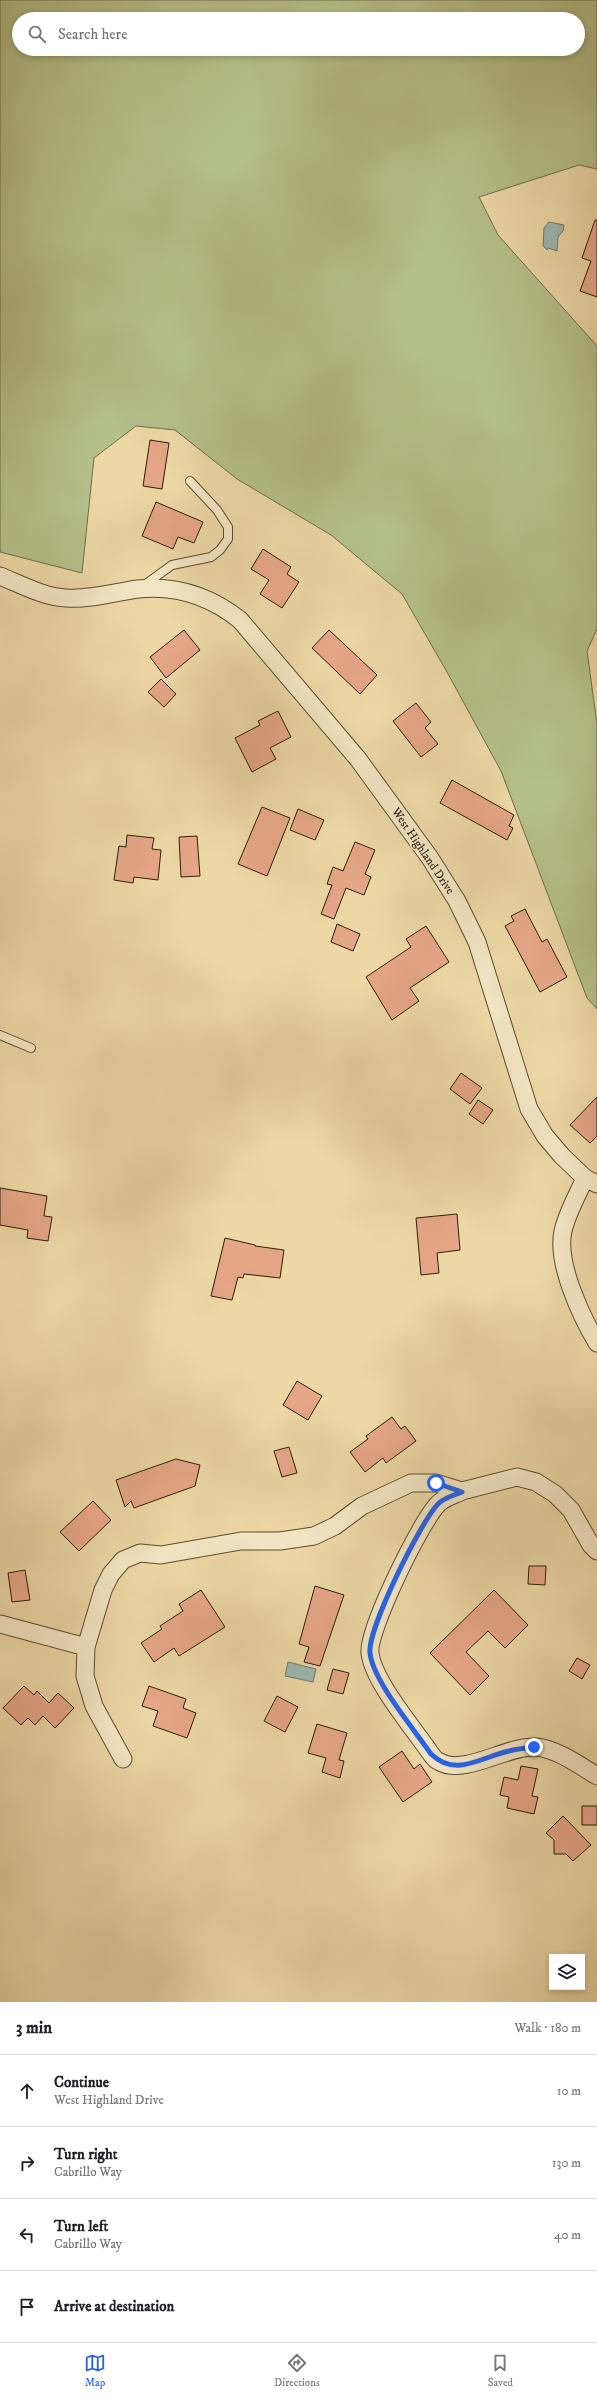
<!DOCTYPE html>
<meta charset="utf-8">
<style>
:root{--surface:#fff;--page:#f2f2f2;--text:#202124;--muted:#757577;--line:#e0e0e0;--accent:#2563eb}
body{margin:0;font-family:"IM FELL DW Pica",serif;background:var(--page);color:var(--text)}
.controls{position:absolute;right:12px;bottom:12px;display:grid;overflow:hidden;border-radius:0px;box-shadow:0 2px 6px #0003}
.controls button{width:36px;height:36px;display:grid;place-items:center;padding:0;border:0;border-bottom:1px solid var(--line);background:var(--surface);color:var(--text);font:20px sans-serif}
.stop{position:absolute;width:12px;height:12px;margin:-9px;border:3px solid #2563eb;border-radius:50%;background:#fff}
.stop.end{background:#2563eb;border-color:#fff;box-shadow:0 1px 4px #0008}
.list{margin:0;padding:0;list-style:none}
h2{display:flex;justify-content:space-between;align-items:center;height:52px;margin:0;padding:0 16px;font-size:17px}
h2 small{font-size:13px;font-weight:400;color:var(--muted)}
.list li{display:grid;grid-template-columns:26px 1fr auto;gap:12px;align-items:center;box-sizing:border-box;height:72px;padding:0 16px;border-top:1px solid var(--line)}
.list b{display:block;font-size:15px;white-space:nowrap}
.list p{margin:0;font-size:13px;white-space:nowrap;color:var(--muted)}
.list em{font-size:13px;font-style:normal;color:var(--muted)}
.icon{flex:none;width:22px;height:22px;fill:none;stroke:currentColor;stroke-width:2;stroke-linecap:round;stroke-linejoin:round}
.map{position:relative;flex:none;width:597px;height:2002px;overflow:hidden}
.search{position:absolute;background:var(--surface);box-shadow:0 2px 6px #0003;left:12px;right:12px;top:12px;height:44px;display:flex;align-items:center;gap:10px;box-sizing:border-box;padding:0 14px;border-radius:22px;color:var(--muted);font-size:15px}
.sheet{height:340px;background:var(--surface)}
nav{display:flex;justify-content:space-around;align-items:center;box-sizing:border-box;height:56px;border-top:1px solid var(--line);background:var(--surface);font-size:11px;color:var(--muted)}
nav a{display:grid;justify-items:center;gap:2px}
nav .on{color:var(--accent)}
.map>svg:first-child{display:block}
.green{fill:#b4bf89;stroke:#716e48;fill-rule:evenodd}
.water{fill:#9cb7b1;stroke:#707a6d}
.building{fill:#e5a687;stroke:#2e1e07}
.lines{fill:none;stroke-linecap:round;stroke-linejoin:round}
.lane-casing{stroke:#5e4c2e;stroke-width:10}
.street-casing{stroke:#5e4c2e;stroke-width:19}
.lane{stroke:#f3e5c4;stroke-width:8}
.street{stroke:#f3e5c4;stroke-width:17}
.route{stroke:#2563eb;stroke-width:5}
.labels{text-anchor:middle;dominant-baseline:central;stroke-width:3;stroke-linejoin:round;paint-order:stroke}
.street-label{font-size:12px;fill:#2e1e07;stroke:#f3e5c4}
</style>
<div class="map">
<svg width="597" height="2002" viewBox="0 0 597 2002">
<rect width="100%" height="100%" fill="#ecd7a5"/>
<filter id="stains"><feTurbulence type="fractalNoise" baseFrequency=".005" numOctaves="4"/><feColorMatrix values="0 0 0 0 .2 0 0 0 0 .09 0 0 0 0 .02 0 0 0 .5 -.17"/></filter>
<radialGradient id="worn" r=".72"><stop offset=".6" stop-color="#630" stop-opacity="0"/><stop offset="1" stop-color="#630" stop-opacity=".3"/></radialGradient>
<path class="green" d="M0,0H597V169L579,165L479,197L498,235L597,346V629L587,651L597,724V1009L587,998L501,771L447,672L402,594L331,535L237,479L175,430L136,426L94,458L82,573L0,552ZM19,19H578V49H19Z"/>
<path class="water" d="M549,222L564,225L563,231L558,237L557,251L548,248L547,250L543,246L544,228Z
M288,1662L316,1669L313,1682L285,1676Z"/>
<path class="building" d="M595,220H597V297L580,291L591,261L582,258Z
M150,440L169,443L162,489L143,486Z
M156,502L203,522L194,543L178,537L173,549L142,536Z
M263,549L291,567L287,574L299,582L282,608L260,594L269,580L251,569Z
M184,630L200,650L166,678L150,657Z
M329,630L377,675L360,694L312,648Z
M161,679L176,694L164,707L148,692Z
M416,703L431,722L425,728L438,744L421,757L393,721Z
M278,711L291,737L270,748L276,759L252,772L235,738L260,725L258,721Z
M452,780L514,815L509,826L513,828L507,840L440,803Z
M262,807L290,818L267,876L238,864Z
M298,809L324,820L315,840L290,830Z
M127,835L154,838L152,849L161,850L158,880L134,877L133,883L114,880L119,846L126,847Z
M197,836L200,876L181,877L179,837Z
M355,842L375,850L365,874L371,877L364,895L346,888L334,919L321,914L332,885L327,884L333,867L343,871Z
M525,909L542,942L547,939L567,977L540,992L505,926L514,921L511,916Z
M337,924L360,934L353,951L331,942Z
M426,926L449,962L410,988L419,1001L392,1020L366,977L411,947L406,939Z
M461,1073L482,1088L470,1104L450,1089Z
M597,1097V1136L590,1143L570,1125Z
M478,1100L493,1110L483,1124L469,1114Z
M0,1188L47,1196L44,1216L52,1217L48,1241L27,1238L28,1230L0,1225Z
M457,1214L460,1250L437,1253L439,1273L421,1275L416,1218Z
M225,1238L255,1245V1246L284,1250L280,1278L244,1274L243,1278L238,1277L232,1300L211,1296Z
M297,1381L322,1396L308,1420L283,1405Z
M392,1417L401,1429L405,1426L416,1441L386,1463L383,1458L365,1472L350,1452L368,1439L366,1436Z
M289,1447L297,1473L282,1477L274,1451Z
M176,1459L200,1465L195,1486L134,1508L131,1501L125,1507L116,1480Z
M93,1501L111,1520L79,1551L60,1532Z
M529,1566H546L545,1585L528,1584Z
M25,1570L30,1600L12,1602L8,1573Z
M315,1586L344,1595L320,1666L304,1662L309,1647L299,1644Z
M201,1590L225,1627L179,1656L174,1648L154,1662L141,1643L162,1629L160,1626L183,1611L179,1604Z
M494,1590L528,1625L505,1648L488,1631L466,1652L489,1676L470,1695L430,1653Z
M577,1658L590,1665L582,1679L569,1671Z
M333,1669L349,1673L343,1694L327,1690Z
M24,1686L34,1695L37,1691L49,1703L58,1693L74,1708L55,1728L43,1716L35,1725L28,1718L21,1725L3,1708Z
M149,1686L186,1699L183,1708L196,1713L187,1738L153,1726L158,1711L142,1706Z
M277,1696L298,1707L285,1732L264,1721Z
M317,1724L347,1733L339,1760L344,1761L340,1778L322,1772L326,1758L308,1753Z
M402,1751L414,1769L420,1764L432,1782L403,1802L379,1767Z
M521,1766L538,1769L532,1796L538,1797L534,1814L507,1808L509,1797L500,1795L504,1777L518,1780Z
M582,1806H597V1825H582Z
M563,1816L591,1845L573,1861L566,1854H554V1840L546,1833Z"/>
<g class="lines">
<g class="lane-casing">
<path id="lane" d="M143,586L172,565L211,557L220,550L228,539V527L217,510L190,481
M0,1035L31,1048"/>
</g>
<g class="street-casing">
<path id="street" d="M0,576C20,584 44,597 66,598C90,600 115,592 138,589C177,585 210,596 240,620L358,759L430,858L457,901L477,942L529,1109L545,1136L562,1156L585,1178L597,1184
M585,1178C578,1194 567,1213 563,1231C556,1263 581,1316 597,1343
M462,1491C455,1495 443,1498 438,1504C421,1521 367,1631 370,1653C373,1681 414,1729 431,1754C433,1757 437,1761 440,1762C464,1776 508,1745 536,1747C557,1749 579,1765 597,1776
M0,1624L86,1647
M123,1759L94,1706L85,1676L86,1647L103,1590L111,1574L123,1560L140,1553L161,1555L241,1541H280L314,1536L335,1526L362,1506L411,1483H436L462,1491L517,1477L536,1482L555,1494L571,1510L591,1545L597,1551"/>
</g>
<use href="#lane" class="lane"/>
<use href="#street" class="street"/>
</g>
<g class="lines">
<path class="route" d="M436,1483L462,1492C455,1495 443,1498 438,1504C421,1521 367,1630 370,1653C373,1681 414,1729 431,1754C456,1778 481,1757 509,1751C517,1749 526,1748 534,1747"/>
</g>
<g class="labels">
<g class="street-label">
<text transform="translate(423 851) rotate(56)">West Highland Drive</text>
</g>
</g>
<rect width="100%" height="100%" filter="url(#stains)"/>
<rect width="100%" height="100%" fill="url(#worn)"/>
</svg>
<div class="controls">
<button><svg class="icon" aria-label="layers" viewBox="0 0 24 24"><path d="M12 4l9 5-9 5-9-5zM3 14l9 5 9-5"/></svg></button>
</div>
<div class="stop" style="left:436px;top:1483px"></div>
<div class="stop end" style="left:534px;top:1747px"></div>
<div class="search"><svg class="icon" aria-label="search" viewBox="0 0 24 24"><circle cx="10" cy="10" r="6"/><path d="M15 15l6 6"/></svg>Search here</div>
</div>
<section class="sheet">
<h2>3 min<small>Walk · 180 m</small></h2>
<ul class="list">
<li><svg class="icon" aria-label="ahead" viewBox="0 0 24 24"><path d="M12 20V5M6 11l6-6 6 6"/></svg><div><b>Continue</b><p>West Highland Drive</p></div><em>10 m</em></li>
<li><svg class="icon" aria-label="right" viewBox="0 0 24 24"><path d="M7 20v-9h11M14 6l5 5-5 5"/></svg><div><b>Turn right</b><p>Cabrillo Way</p></div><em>130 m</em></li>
<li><svg class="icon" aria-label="left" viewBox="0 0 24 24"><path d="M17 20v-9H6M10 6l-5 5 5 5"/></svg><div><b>Turn left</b><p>Cabrillo Way</p></div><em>40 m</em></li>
<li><svg class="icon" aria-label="arrive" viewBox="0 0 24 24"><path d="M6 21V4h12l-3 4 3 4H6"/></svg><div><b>Arrive at destination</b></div></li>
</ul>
</section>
<nav>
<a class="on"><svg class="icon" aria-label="map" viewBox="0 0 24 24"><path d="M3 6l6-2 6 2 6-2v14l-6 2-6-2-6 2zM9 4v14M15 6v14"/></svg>Map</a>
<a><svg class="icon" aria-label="directions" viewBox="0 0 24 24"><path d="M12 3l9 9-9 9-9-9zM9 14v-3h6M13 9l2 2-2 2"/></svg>Directions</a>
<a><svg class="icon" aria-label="saved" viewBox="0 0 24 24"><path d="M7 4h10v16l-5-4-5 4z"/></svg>Saved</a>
</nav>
